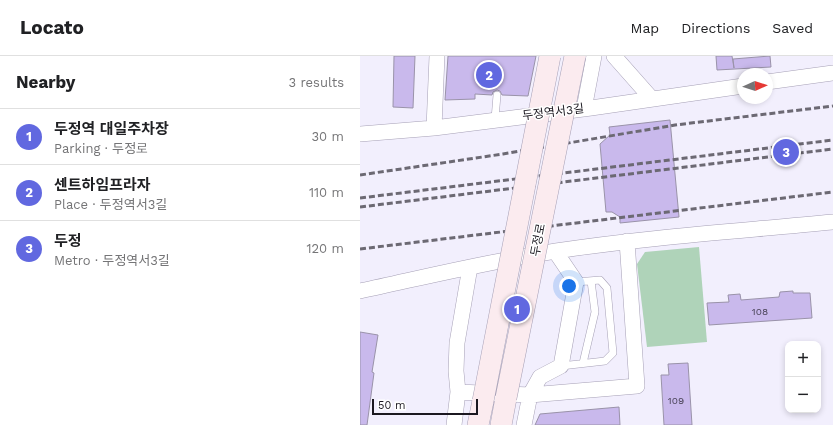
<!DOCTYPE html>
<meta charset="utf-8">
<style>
:root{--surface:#fff;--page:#f2f2f2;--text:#202124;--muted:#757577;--line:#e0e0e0;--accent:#6168e0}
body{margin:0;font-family:"Work Sans","Noto Sans KR",sans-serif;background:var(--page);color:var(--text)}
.controls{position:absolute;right:12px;bottom:12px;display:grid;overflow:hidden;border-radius:8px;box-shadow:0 2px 6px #0003}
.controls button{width:36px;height:36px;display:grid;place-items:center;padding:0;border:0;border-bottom:1px solid var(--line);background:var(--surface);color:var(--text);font:20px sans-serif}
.compass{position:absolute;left:377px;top:12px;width:36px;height:36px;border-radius:50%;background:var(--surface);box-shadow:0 2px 6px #0003;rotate:87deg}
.scale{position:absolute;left:12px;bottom:10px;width:106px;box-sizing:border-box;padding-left:4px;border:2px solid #1b1820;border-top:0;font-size:11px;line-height:14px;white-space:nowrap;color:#1b1820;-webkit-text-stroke:3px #fff;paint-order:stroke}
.you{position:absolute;left:209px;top:230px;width:14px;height:14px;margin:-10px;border:3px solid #fff;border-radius:50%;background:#1a73e8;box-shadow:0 0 0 6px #1a73e833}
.badge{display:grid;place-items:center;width:26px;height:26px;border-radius:50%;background:var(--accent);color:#fff;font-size:13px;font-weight:700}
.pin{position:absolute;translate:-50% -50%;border:2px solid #fff;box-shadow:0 1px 4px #0006}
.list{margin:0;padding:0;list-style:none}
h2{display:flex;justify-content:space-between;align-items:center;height:52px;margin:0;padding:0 16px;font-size:17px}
h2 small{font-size:13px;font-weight:400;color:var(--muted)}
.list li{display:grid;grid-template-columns:26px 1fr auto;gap:12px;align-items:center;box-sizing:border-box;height:56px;padding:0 16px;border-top:1px solid var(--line)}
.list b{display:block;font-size:15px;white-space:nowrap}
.list p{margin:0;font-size:13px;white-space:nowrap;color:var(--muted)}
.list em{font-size:13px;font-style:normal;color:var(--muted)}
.map{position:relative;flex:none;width:473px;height:369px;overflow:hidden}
header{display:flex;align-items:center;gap:24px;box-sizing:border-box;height:56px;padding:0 20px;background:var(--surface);border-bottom:1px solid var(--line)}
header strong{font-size:19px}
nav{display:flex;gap:22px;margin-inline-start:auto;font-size:14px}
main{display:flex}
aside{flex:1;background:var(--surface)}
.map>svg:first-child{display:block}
.green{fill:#afd3b9}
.building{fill:#c9b9ec;stroke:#9a93a9}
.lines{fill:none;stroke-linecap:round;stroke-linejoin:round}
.lane-casing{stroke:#a6a0b6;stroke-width:8}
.street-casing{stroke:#a6a0b6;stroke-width:16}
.secondary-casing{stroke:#a6a0b6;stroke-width:22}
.lane{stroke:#fff;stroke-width:7}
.street{stroke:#fff;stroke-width:15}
.secondary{stroke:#fbebef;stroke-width:21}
.rail{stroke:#6c6973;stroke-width:3;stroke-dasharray:6 3;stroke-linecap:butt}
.secondary-bridge-casing{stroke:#a6a0b6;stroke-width:22;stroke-linecap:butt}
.secondary-bridge{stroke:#fbebef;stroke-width:21}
.labels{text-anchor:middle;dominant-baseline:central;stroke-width:3;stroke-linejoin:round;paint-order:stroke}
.number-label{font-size:10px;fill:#464053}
.street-label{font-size:12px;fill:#1b1820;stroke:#fff}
</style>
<header>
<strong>Locato</strong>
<nav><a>Map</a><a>Directions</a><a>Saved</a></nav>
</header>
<main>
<aside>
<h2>Nearby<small>3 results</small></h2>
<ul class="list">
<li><span class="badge">1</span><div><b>두정역 대일주차장</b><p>Parking · 두정로</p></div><em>30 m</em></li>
<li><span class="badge">2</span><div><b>센트하임프라자</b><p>Place · 두정역서3길</p></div><em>110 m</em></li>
<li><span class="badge">3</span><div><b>두정</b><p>Metro · 두정역서3길</p></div><em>120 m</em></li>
</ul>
</aside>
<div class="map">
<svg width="473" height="369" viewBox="0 0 473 369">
<rect width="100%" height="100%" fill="#f2effd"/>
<path class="green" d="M339,191L347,286L287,291L277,208L285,196Z"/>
<path class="building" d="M34,0H55L53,52L33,51Z
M88,0H176L168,40L142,39L140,35L137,34L133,36L132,39L115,38V43L85,44Z
M356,0H372L374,12L373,3L410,0L411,11L357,14Z
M310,64L319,161L260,167V161L252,156H246L240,88L250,79L249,71Z
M433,235V237H450L452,262L349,269L347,247L369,246L368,239L380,238L381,244L419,241L420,236Z
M0,276L18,279L12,316L14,317L7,369H0Z
M328,307L332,369H304L301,319H309L308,308Z
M259,351L260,369H175L180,358Z"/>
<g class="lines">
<g class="lane-casing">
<path id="lane" d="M135,63L137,39
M223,307L235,256L231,225
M201,310L245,305L253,297L247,232L240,224L216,226"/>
</g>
<g class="street-casing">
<path id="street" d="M77,0L74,72L231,52L383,30
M254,0L292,43
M407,26L473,17
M224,53L234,0
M0,78L74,72
M0,235C65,221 130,205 196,195C288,181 381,175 473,166
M98,336L170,339L277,330L267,185
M94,369L98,336L96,315L97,287L110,211
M164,369L170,339L180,321L201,310L216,226L195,195"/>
</g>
<g class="secondary-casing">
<path id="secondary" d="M118,369L123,345
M141,369L146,342"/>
</g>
<use href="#lane" class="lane"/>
<use href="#street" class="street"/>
<use href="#secondary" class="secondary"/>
<path class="rail" d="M0,119L143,98L315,69L473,50
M0,142L473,84
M0,151L473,93
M0,193L473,136"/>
<g class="secondary-bridge-casing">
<path id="secondary-bridge" d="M146,342L215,0
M123,345L190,0"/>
</g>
<use href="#secondary-bridge" class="secondary-bridge"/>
</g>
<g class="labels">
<g class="number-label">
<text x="400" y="255">108</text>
<text x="316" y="344">109</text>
</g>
<g class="street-label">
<text transform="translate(193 56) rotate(-7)">두정역서3길</text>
<text transform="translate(178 184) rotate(-79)">두정로</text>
</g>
</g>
</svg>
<div class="controls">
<button>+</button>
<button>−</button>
</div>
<svg class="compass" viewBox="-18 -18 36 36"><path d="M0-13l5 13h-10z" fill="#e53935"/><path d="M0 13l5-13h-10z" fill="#757577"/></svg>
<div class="scale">50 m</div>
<div class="you"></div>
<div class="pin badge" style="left:157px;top:253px">1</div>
<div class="pin badge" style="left:129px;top:19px">2</div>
<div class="pin badge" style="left:426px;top:96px">3</div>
</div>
</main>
